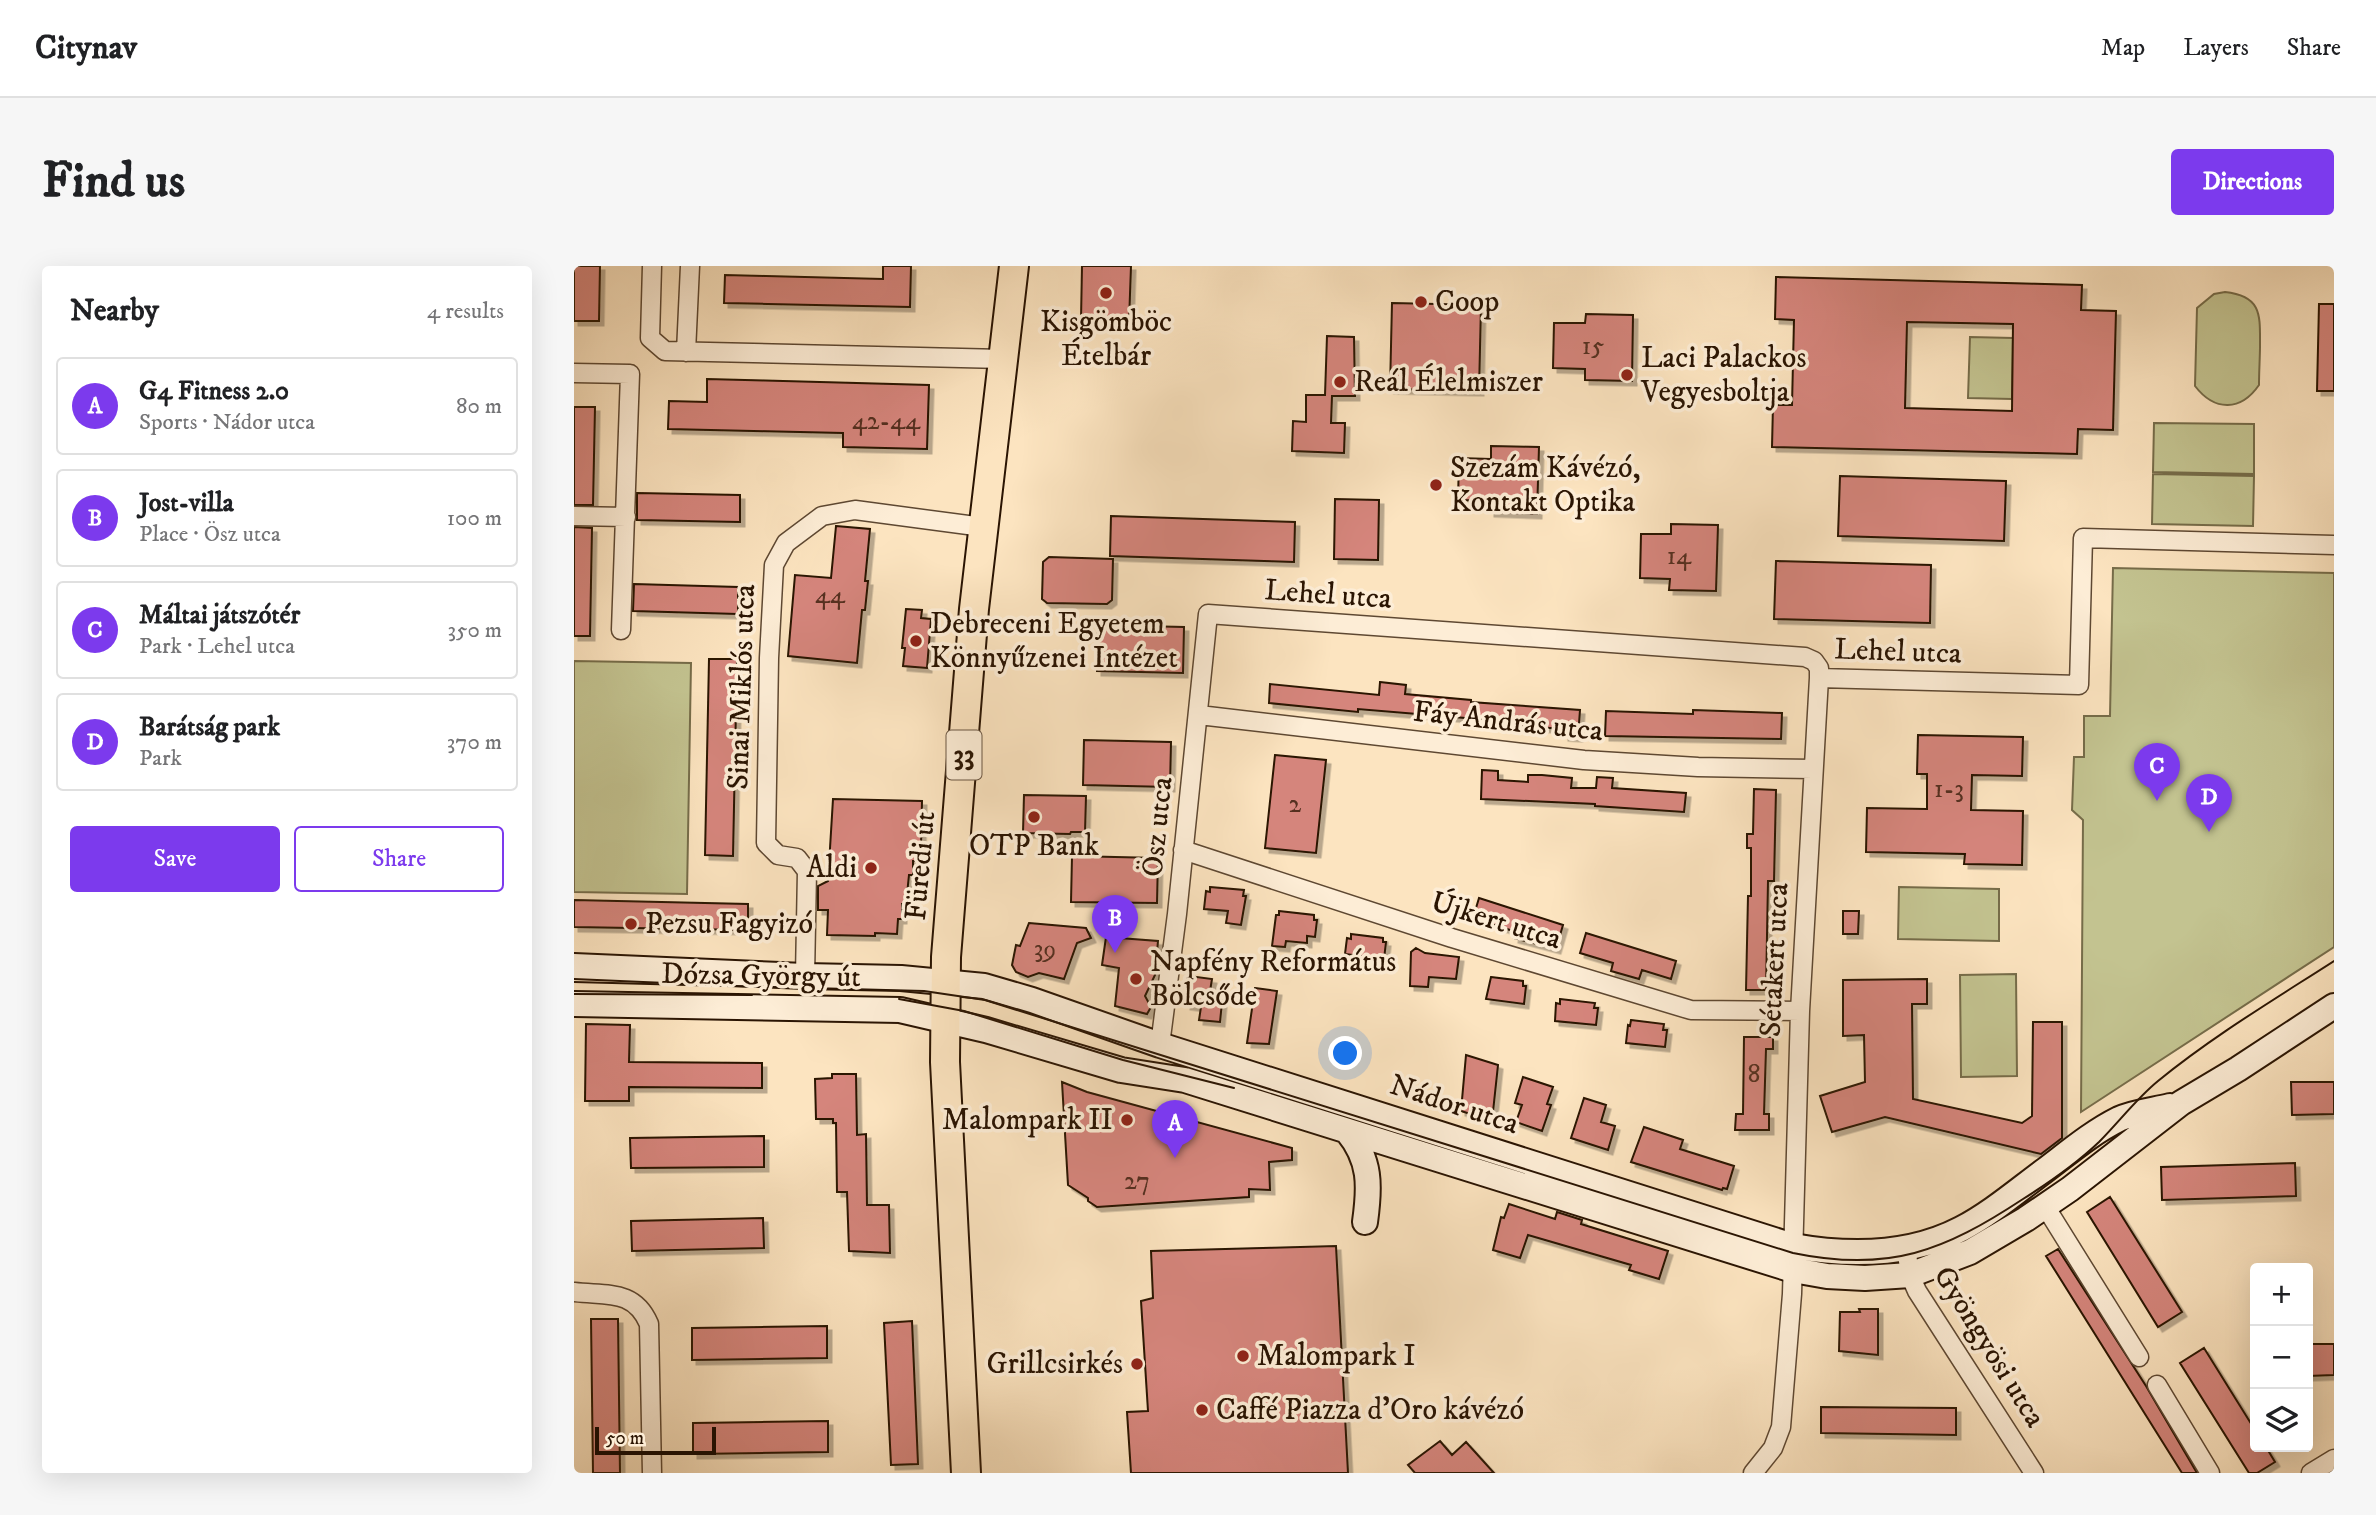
<!DOCTYPE html>
<meta charset="utf-8">
<style>
:root{--surface:#fff;--page:#f6f6f6;--text:#202124;--muted:#757577;--line:#e0e0e0;--accent:#7c3aed}
body{margin:0;font-family:"IM FELL DW Pica",serif;background:var(--page);color:var(--text)}
.controls{position:absolute;right:21px;bottom:21px;display:grid;overflow:hidden;border-radius:7px;box-shadow:0 7px 28px #0002}
.controls button{width:63px;height:63px;display:grid;place-items:center;padding:0;border:0;border-bottom:2px solid var(--line);background:var(--surface);color:var(--text);font:35px sans-serif}
.scale{position:absolute;left:21px;bottom:18px;width:121px;box-sizing:border-box;padding-left:7px;border:4px solid #2a1402;border-top:0;font-size:19px;line-height:24px;white-space:nowrap;color:#2a1402;-webkit-text-stroke:5px #fdedd6;paint-order:stroke}
.you{position:absolute;left:772px;top:788px;width:24px;height:24px;margin:-18px;border:5px solid #fff;border-radius:50%;background:#1a73e8;box-shadow:0 0 0 10px #1a73e833}
.badge{display:grid;place-items:center;width:46px;height:46px;border-radius:50%;background:var(--accent);color:#fff;font-size:23px;font-weight:700}
.pin{position:absolute;translate:-50% -58px;filter:drop-shadow(0 2px 4px #0008)}
.pin::after{content:'';position:absolute;top:37px;width:24px;height:21px;background:inherit;clip-path:polygon(0 0,100% 0,50% 100%)}
.list{margin:0;padding:0;list-style:none}
h2{display:flex;justify-content:space-between;align-items:center;height:91px;margin:0;padding:0 28px;font-size:30px}
h2 small{font-size:23px;font-weight:400;color:var(--muted)}
.list li{display:grid;grid-template-columns:46px 1fr auto;gap:21px;align-items:center;box-sizing:border-box;height:98px;margin:0 14px 14px;padding:0 14px;border:2px solid var(--line);border-radius:7px}
.list b{display:block;font-size:26px;white-space:nowrap}
.list p{margin:0;font-size:23px;white-space:nowrap;color:var(--muted)}
.list em{font-size:23px;font-style:normal;color:var(--muted)}
.actions{display:flex;gap:14px;padding:21px 28px}
.actions a{flex:1;padding:16px 0;border:2px solid var(--accent);border-radius:7px;text-align:center;font-size:24px;color:var(--accent)}
.actions .main{background:var(--accent);color:#fff}
.icon{flex:none;width:38px;height:38px;fill:none;stroke:currentColor;stroke-width:2;stroke-linecap:round;stroke-linejoin:round}
.map{position:relative;flex:none;width:1760px;height:1207px;overflow:hidden;border-radius:7px}
header{display:flex;align-items:center;gap:42px;box-sizing:border-box;height:98px;padding:0 35px;background:var(--surface);border-bottom:2px solid var(--line)}
header strong{font-size:33px}
nav{display:flex;gap:38px;margin-inline-start:auto;font-size:24px}
.intro{display:flex;align-items:center;justify-content:space-between;box-sizing:border-box;height:168px;padding:0 42px}
h1{margin:0;font-size:49px}
.button{padding:18px 32px;border-radius:7px;background:var(--accent);color:#fff;font-size:24px;font-weight:700}
main{display:flex;gap:42px;padding:0 42px}
aside{flex:1;background:var(--surface);border-radius:7px;box-shadow:0 7px 28px #0002}
.map>svg:first-child{display:block}
.green{fill:#c3c390;stroke:#766c49;stroke-width:2}
.building{fill:#d5857c;stroke:#2a1402;stroke-width:2;fill-rule:evenodd;filter:url(#shadow)}
.lines{fill:none;stroke-linecap:round;stroke-linejoin:round}
.street-casing{stroke:#5e4832;stroke-width:21}
.secondary-casing{stroke:#2a1402;stroke-width:28}
.primary-casing{stroke:#2a1402;stroke-width:32}
.street{stroke:#fdedd6;stroke-width:18}
.secondary{stroke:#fdedd6;stroke-width:24}
.primary{stroke:#fce4c0;stroke-width:28}
.tram{stroke:#2a1402;stroke-width:2}
.poi-dot{fill:#8f2418;stroke:#fdedd6;stroke-width:2.5}
.labels{text-anchor:middle;dominant-baseline:central;stroke-width:7;stroke-linejoin:round;paint-order:stroke}
.number-label{font-size:26px;fill:#553020}
.shield{fill:#fdedd6;stroke:#695542;stroke-width:2}
.shield-label{font-size:28px;font-weight:bold;fill:#2a1402}
.poi-label{font-size:30px;fill:#2a1402;stroke:#fdedd6;text-anchor:start}
.street-label{font-size:30px;fill:#2a1402;stroke:#fdedd6}
</style>
<header>
<strong>Citynav</strong>
<nav><a>Map</a><a>Layers</a><a>Share</a></nav>
</header>
<div class="intro"><h1>Find us</h1><a class="button">Directions</a></div>
<main>
<aside>
<h2>Nearby<small>4 results</small></h2>
<ul class="list">
<li><span class="badge">A</span><div><b>G4 Fitness 2.0</b><p>Sports · Nádor utca</p></div><em>80 m</em></li>
<li><span class="badge">B</span><div><b>Jost-villa</b><p>Place · Ösz utca</p></div><em>100 m</em></li>
<li><span class="badge">C</span><div><b>Máltai játszótér</b><p>Park · Lehel utca</p></div><em>350 m</em></li>
<li><span class="badge">D</span><div><b>Barátság park</b><p>Park</p></div><em>370 m</em></li>
</ul>
<div class="actions"><a class="main">Save</a><a>Share</a></div>
</aside>
<div class="map">
<svg width="1760" height="1207" viewBox="0 0 1760 1207">
<defs>
<filter id="shadow"><feDropShadow dx="4.5" dy="4.5" stdDeviation="0" flood-color="#0004"/></filter>
</defs>
<rect width="100%" height="100%" fill="#fce4c0"/>
<filter id="stains"><feTurbulence type="fractalNoise" baseFrequency=".00286" numOctaves="4"/><feColorMatrix values="0 0 0 0 .2 0 0 0 0 .09 0 0 0 0 .02 0 0 0 .5 -.17"/></filter>
<radialGradient id="worn" r=".72"><stop offset=".6" stop-color="#630" stop-opacity="0"/><stop offset="1" stop-color="#630" stop-opacity=".3"/></radialGradient>
<path class="green" d="M1651,26C1688,30 1686,49 1686,79C1686,92 1685,105 1685,119C1667,145 1641,146 1621,120L1623,42L1640,28Z
M1396,71L1439,72L1438,133L1394,132Z
M1580,157L1680,158V208L1579,206Z
M1579,208L1680,210L1679,260L1578,258Z
M1539,302L1760,307V681L1507,846L1509,554L1498,544L1500,491H1510V450H1536Z
M0,395L117,397L113,628L0,626Z
M1325,621L1425,623V675L1324,673Z
M1442,708L1443,810L1387,811L1386,709Z"/>
<path class="building" d="M0,0H26L25,55H0Z
M309,0H337L336,41L150,37L151,9L309,13Z
M508,0H557L555,56L507,54Z
M1202,11L1508,19L1507,44L1542,45L1539,164L1504,163L1503,188L1198,181L1199,139H1218L1220,54L1201,53ZM1333,56L1439,58L1438,145L1331,142Z
M818,37L907,39L905,125L816,123Z
M1745,38H1760V125H1743Z
M1012,48L1059,49L1058,115L1011,114V103L979,102L980,57H1011Z
M753,70L780,71L781,130H758L757,157H771L770,187L718,185L719,155L732,156V129H751Z
M133,113L355,119L353,183L269,181V167L94,163L95,135L133,136Z
M0,141H21L19,239H0Z
M917,180L965,181L963,248L916,246V235L884,234L885,192L917,193Z
M1266,210L1432,215L1430,275L1264,270Z
M63,227L166,229V256L63,254Z
M761,233L805,234L804,294L760,293Z
M537,250L721,256L720,296L536,290Z
M1097,258L1144,259L1142,325L1095,324L1096,313L1066,312L1067,268H1097Z
M262,260L296,263L291,315H294L291,344H288L283,397L214,390L221,309L257,312Z
M0,261L18,262L16,370H0Z
M475,291L539,293L538,334L533,338L473,337L468,333L469,296Z
M1202,295L1357,299L1356,357L1200,353Z
M60,318L164,321V348L59,345Z
M332,343L348,344L347,352L357,353L353,402L329,400L331,382H328Z
M524,359L610,361L609,407L523,405Z
M135,393H163L159,590L131,589Z
M806,416L832,419L831,428L897,434V436L1006,444L1004,471L990,470L991,463L915,458V454L784,443V446L695,437L696,418L805,429Z
M1119,444L1208,447L1207,473L1031,470L1032,445L1119,448Z
M1344,469L1449,471L1448,510L1398,509L1397,544L1449,545L1448,599L1390,598L1391,588L1292,586L1293,542L1353,543V508H1343Z
M510,474L597,476L596,521L509,519Z
M701,489L752,494L742,587L691,582Z
M908,504L924,505V514L954,516V509H968L998,512L997,522H1022L1023,511L1039,512L1038,522L1112,527L1110,546L1021,540V538L907,533Z
M1180,523L1202,524L1200,615H1194L1192,724H1172L1174,630H1177V582H1173V568H1179Z
M450,529L512,530L511,566H497L496,568L449,567Z
M259,533L348,535L347,580H343V595H339V609H335L332,638H328V653H324L323,668L301,667V670L253,669L254,644H244V620L254,615Z
M498,590L584,592L583,637L497,636Z
M636,621L670,624L669,630H672L667,659L652,657L654,645L630,643L632,625L636,626Z
M905,632L989,659L982,683L940,672L942,666L899,652Z
M0,634L174,638V664L0,661Z
M705,645L740,649V654H743L741,671L733,670V677L712,675L711,681L698,680L702,649H705Z
M1269,645H1285L1284,668H1269Z
M455,657L512,662L517,672L503,677L490,713L465,707L454,711L442,706L438,699L442,679L446,680Z
M1012,667L1102,695L1097,713L1068,704L1065,713L1037,705L1039,697L1006,687Z
M777,668L809,672V676H812L810,693L771,688L773,672L777,673Z
M532,671L584,675L581,709L571,730L577,741L573,748L541,740L545,702L528,699Z
M842,682L851,687L885,691L882,713L855,711L854,721L836,720L837,686Z
M615,710L638,713L636,725L649,726L646,756L625,754L627,741L612,739Z
M917,711L949,715V720H952L950,738L912,733Z
M1353,713V738H1338L1339,833L1448,857L1458,850L1459,756H1488V872L1467,888L1311,851L1258,866L1246,830L1291,816L1290,769L1269,770V714Z
M681,722L703,725L695,778L673,777Z
M986,733L1021,737L1020,742H1024L1022,759L981,755L982,737L986,738Z
M1057,754L1090,758L1089,764H1093L1091,781L1052,777L1054,759L1056,760Z
M12,758L56,759L55,796L188,797V822L55,821V835H11Z
M1170,771H1199V783H1192L1190,848H1195V864H1161L1162,848H1169Z
M892,789L924,799L918,855L887,845Z
M258,808H282L283,869L292,868L293,939H315L316,987L275,985L273,926H263L262,857H259V853H242L241,813L258,812Z
M949,811L979,821L973,838L977,839L968,865L942,856L948,839L941,837Z
M488,816L513,826L718,882V894L695,896L696,924L675,923V931L523,941L514,935V932L494,919Z
M1717,816H1760V848L1718,849Z
M1010,832L1032,839L1027,856L1041,860L1034,884L997,872Z
M1070,861L1109,874L1106,883L1160,900L1153,923L1149,922L1148,924L1057,896Z
M190,870V901L57,902L56,872Z
M1721,897L1722,930L1588,934L1587,901Z
M1536,931L1608,1046L1584,1061L1513,946Z
M935,938L981,953L983,946L1008,954L1007,958L1094,985L1085,1013L1055,1004L1057,999L954,969L946,992L919,984L927,951L930,952Z
M189,952L190,982L58,985L57,955Z
M762,980L774,1207H557L553,1146L574,1145L567,1035L579,1032L577,985Z
M1484,983L1572,1120L1623,1207H1608L1472,990Z
M1285,1043H1304V1089L1265,1085L1266,1046H1286Z
M17,1053H44L46,1207H19Z
M338,1055L344,1198L317,1199L310,1057Z
M253,1060V1092L118,1094V1062Z
M1734,1078H1760V1109L1734,1110Z
M1630,1082L1681,1164V1181H1692L1701,1196L1683,1207H1675L1606,1097Z
M1247,1141L1382,1142V1169L1247,1167Z
M254,1155V1186L119,1188V1157Z
M866,1175L878,1189L892,1176L920,1207H841L834,1199Z"/>
<g class="lines">
<g class="street-casing">
<path id="street" d="M78,0L76,72L91,85L429,93
M112,86L116,0
M0,107L56,108L47,364
M0,250L52,251
M625,449L1010,494L1124,501L1239,503
M609,584L878,672L1117,744L1226,745
M231,710L233,605L223,592L204,589L192,577L195,392L200,299L212,277L248,250L281,244L409,261
M586,779L603,648L634,348L1231,391L1240,395L1245,402V412L1505,419L1509,272L1760,279
M1471,940L1565,1091
M1332,981L1336,1009L1343,1025L1460,1207
M0,1026C33,1030 60,1023 75,1058L78,1207
M1583,1119L1636,1207
M1179,1207L1199,1182L1207,1161L1218,1028L1226,745L1245,412
M1737,1207L1760,1193"/>
</g>
<g class="secondary-casing">
<path id="secondary" d="M0,700L231,710L327,712L410,720L458,734L586,779L1219,980C1275,990 1335,990 1387,963C1416,948 1443,925 1470,905C1494,887 1517,867 1545,853C1560,846 1580,844 1596,840
M0,738L326,744L412,764L547,804L611,814L1219,1004L1253,1010L1291,1012L1336,1009L1396,986L1452,953L1496,923L1607,837L1664,803L1760,740
M773,865C797,894 796,920 791,956"/>
</g>
<g class="primary-casing">
<path id="primary" d="M392,1207L371,796L372,691L400,343L440,0"/>
</g>
<use href="#street" class="street"/>
<use href="#secondary" class="secondary"/>
<use href="#primary" class="primary"/>
<path class="tram" d="M0,716L350,725L411,734L1219,987C1315,1007 1370,985 1449,933C1476,916 1502,898 1525,876C1545,856 1562,833 1584,815C1639,770 1701,733 1760,695
M0,728L178,729
M325,733L390,745L549,794L660,822"/>
</g>
<g class="poi-dot">
<circle cx="532" cy="27" r="7"/>
<circle cx="847" cy="36" r="7"/>
<circle cx="1053" cy="109" r="7"/>
<circle cx="766" cy="116" r="7"/>
<circle cx="862" cy="219" r="7"/>
<circle cx="342" cy="375" r="7"/>
<circle cx="460" cy="551" r="7"/>
<circle cx="297" cy="602" r="7"/>
<circle cx="57" cy="658" r="7"/>
<circle cx="562" cy="713" r="7"/>
<circle cx="553" cy="854" r="7"/>
<circle cx="669" cy="1090" r="7"/>
<circle cx="563" cy="1098" r="7"/>
<circle cx="628" cy="1144" r="7"/>
</g>
<g class="labels">
<g class="number-label">
<text x="1019" y="80">15</text>
<text x="312" y="155">42-44</text>
<text x="1105" y="290">14</text>
<text x="256" y="329">44</text>
<text x="1375" y="523">1-3</text>
<text x="721" y="538">2</text>
<text x="471" y="683">39</text>
<text x="1180" y="808">8</text>
<text x="563" y="915">27</text>
</g>
<rect class="shield" x="372.5" y="464.5" width="35" height="49" rx="5"/>
<g class="shield-label">
<text x="390" y="489">33</text>
</g>
<g class="poi-label">
<text x="861" y="36">Coop</text>
<text x="532" y="56" text-anchor="middle">Kisgömböc<tspan x="532" dy="34">Ételbár</tspan></text>
<text x="1067" y="92">Laci Palackos<tspan x="1067" dy="34">Vegyesboltja</tspan></text>
<text x="780" y="116">Reál Élelmiszer</text>
<text x="876" y="202">Szezám Kávézó,<tspan x="876" dy="34">Kontakt Optika</tspan></text>
<text x="356" y="358">Debreceni Egyetem<tspan x="356" dy="34">Könnyűzenei Intézet</tspan></text>
<text x="460" y="580" text-anchor="middle">OTP Bank</text>
<text x="283" y="602" text-anchor="end">Aldi</text>
<text x="71" y="658">Pezsu Fagyizó</text>
<text x="576" y="696">Napfény Református<tspan x="576" dy="34">Bölcsőde</tspan></text>
<text x="539" y="854" text-anchor="end">Malompark II</text>
<text x="683" y="1090">Malompark I</text>
<text x="549" y="1098" text-anchor="end">Grillcsirkés</text>
<text x="642" y="1144">Caffé Piazza d'Oro kávézó</text>
</g>
<g class="street-label">
<text transform="translate(754 329) rotate(4)">Lehel utca</text>
<text transform="translate(1324 386) rotate(2)">Lehel utca</text>
<text transform="translate(168 421) rotate(-88)">Sinai Miklós utca</text>
<text transform="translate(934 456) rotate(6)">Fáy András utca</text>
<text transform="translate(584 561) rotate(-84)">Ösz utca</text>
<text transform="translate(347 600) rotate(-85)">Füredi út</text>
<text transform="translate(922 655) rotate(17)">Újkert utca</text>
<text transform="translate(1201 694) rotate(-87)">Sétakert utca</text>
<text transform="translate(187 710) rotate(1)">Dózsa György út</text>
<text transform="translate(880 839) rotate(18)">Nádor utca</text>
<text transform="translate(1415 1081) rotate(58)">Gyöngyösi utca</text>
</g>
</g>
<rect width="100%" height="100%" filter="url(#stains)"/>
<rect width="100%" height="100%" fill="url(#worn)"/>
</svg>
<div class="controls">
<button>+</button>
<button>−</button>
<button><svg class="icon" aria-label="layers" viewBox="0 0 24 24"><path d="M12 4l9 5-9 5-9-5zM3 14l9 5 9-5"/></svg></button>
</div>
<div class="scale">50 m</div>
<div class="you"></div>
<div class="pin badge" style="left:601px;top:892px">A</div>
<div class="pin badge" style="left:541px;top:687px">B</div>
<div class="pin badge" style="left:1583px;top:535px">C</div>
<div class="pin badge" style="left:1635px;top:566px">D</div>
</div>
</main>
